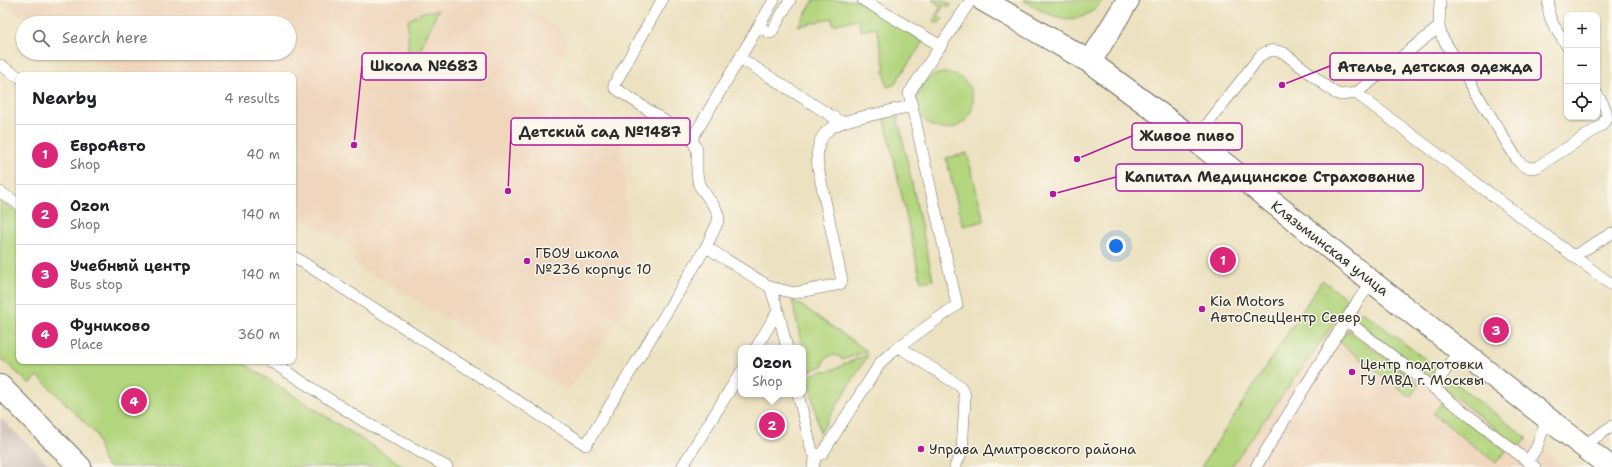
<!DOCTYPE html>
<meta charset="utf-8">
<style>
:root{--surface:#fff;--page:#f2f2f2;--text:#202124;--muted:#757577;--line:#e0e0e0;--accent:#db2777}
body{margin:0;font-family:"Shantell Sans",sans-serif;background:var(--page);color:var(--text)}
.controls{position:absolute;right:12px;top:12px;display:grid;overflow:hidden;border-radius:8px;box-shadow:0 1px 3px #0004}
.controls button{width:36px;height:36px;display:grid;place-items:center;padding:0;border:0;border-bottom:1px solid var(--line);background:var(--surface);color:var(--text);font:20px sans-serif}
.you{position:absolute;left:1116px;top:246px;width:14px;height:14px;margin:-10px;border:3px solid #fff;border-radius:50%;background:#1a73e8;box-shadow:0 0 0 6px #1a73e833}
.badge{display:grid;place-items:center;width:26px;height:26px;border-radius:50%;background:var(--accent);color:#fff;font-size:13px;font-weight:700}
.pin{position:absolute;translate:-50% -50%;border:2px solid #fff;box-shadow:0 1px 4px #0006}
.popup{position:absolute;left:738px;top:345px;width:68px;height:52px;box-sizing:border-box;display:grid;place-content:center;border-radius:8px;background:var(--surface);filter:drop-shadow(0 1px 3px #0005);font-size:13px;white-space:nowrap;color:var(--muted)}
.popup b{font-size:15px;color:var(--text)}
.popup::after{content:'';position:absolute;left:50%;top:100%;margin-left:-8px;border:8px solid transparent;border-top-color:var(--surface)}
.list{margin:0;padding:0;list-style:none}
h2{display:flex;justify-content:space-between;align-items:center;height:52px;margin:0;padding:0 16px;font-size:17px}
h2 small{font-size:13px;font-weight:400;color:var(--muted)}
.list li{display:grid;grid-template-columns:26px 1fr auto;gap:12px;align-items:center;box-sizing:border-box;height:60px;padding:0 16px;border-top:1px solid var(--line)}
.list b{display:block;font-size:15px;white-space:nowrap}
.list p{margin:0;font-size:13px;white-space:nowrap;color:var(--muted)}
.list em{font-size:13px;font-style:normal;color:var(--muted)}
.icon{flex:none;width:22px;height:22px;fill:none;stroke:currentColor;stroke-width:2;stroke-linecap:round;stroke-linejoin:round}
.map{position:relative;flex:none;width:1612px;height:467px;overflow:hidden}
.search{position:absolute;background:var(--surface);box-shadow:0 1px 3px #0004;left:16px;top:16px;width:280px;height:44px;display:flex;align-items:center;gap:10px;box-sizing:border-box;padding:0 14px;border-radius:22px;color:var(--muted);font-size:15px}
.panel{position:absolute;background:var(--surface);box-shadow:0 1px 3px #0004;left:16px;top:72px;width:280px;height:292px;border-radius:8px}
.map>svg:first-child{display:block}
.built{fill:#efd6bc}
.industrial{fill:#cdc2b9}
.green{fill:#b3d57e;stroke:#6f8054}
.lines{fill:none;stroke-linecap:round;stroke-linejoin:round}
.service-casing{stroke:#6f6b5f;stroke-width:12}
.tertiary-casing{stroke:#6f6b5f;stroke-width:24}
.service{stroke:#fff;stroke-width:11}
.tertiary{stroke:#fff;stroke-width:22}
.poi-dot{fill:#b5179e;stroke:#fbf7ec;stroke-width:1.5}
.labels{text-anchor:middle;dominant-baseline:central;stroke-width:3;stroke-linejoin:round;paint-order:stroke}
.street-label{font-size:14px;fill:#2b2b2b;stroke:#fbf7ec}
.poi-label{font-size:14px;fill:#2b2b2b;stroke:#fbf7ec;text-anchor:start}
.leader{fill:none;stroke:#b5179e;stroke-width:1.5}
.callout-dot{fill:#b5179e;stroke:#fbf7ec;stroke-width:1.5}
.callout{fill:#fbf7ec;stroke:#b5179e;stroke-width:1.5}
.callout-label{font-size:15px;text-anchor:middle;font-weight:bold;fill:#2b2b2b}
</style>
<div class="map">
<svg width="1612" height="467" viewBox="0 0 1612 467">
<rect width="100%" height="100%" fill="#fbf7ec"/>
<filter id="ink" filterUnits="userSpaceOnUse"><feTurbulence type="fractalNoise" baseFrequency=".025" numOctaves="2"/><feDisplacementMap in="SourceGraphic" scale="8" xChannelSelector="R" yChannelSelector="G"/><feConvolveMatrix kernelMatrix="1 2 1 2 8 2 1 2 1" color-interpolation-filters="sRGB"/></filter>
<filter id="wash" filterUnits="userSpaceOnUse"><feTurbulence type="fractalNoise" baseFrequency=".012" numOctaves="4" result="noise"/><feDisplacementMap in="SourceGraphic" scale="16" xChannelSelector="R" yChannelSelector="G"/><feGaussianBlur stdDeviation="0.9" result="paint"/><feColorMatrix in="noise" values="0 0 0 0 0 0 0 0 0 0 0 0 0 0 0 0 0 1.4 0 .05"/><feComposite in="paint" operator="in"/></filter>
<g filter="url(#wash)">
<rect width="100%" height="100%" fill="#ece1c0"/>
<path class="built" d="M0,0H515L569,35L553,87L621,132L633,300L568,391L352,262L358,251L293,214V75H132L93,63L88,53H289V23H32L0,2Z
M1322,280L1537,447L1543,451L1544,450L1555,458L1554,460L1563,467H1201Z"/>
<path class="industrial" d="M0,418L52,467H0Z"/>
<path class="green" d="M814,0H859L922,40L921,45L894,85L887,87L884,70L885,69L876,28L861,31L858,19L833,25L832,18L798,26Z
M932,0H944L951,5L950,7L944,5L938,15L943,19L939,23L934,21V19L941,6Z
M1023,0H1103C1079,32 1050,17 1023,0Z
M438,10L418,55L408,69V20L423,12Z
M917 101a28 28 0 1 1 56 0a28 28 0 1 1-56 0Z
M897,114L933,280L921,282L884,116Z
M967,153L984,221L963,226L946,158Z
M0,201L19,213V361H240L405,467H108L103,461L96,434L38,376L30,384L0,358Z
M1322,280L1350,301L1231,467H1201Z
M792,299L867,351L842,360L839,356L831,355L824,360L823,366L807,372Z
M1362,311L1438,369L1430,379L1355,320Z
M1348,330L1419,384L1410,397L1339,342Z
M868,355L820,433L808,376L825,370L826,372L844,365L843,364Z
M1450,379L1527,438L1519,447L1443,388Z
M1442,402L1506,451L1496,463L1433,414Z"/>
</g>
<g filter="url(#ink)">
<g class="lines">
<g class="service-casing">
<path id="service" d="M662,0L614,85L615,88L692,139
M863,0L941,46
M1440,0L1439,27L1442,37L1518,161C1524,167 1528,169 1537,167L1601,126C1612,114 1604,106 1597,94
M1549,0C1545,18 1558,31 1567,46
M758,27L771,33L790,0
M740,58L841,122
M0,65L19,77
M1356,93L1439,27
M1195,140L1260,56C1268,50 1274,49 1284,53L1335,93L1341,95L1356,93L1612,285
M0,192L19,204
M706,247L770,287L778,311L787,348
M293,256L586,445L706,247L717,224L719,218L716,209L699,185L697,174V150L692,139L774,0
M1574,256L1612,233
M770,287L794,293L840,284L842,281L818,167C813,129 835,123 866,116C881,113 896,109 912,106
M1346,320L1357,302L1372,282
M899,347L960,386L964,392L965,399L962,451L955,467
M756,348L778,311
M270,361L363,421L447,467
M1433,388L1460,349
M798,394L812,451L816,455L822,454L881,362L893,351L957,305L909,93L971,0
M1583,446L1612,426
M1528,461L1537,447L1547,418
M682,467L741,372
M813,467L816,455
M1256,467L1346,320L1535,467"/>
</g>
<g class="tertiary-casing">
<path id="tertiary" d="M983,0L1090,62L1195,140L1372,282L1610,467
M1090,62L1128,0
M0,386L80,467"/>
</g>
<use href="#service" class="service"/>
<use href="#tertiary" class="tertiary"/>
</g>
</g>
<g class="poi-dot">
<circle cx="527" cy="261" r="4"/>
<circle cx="1202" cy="309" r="4"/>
<circle cx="1352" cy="372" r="4"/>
<circle cx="921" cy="449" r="4"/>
</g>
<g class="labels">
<g class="street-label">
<text transform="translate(1330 248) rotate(38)">Клязьминская улица</text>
</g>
<g class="poi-label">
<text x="535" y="253">ГБОУ школа<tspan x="535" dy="16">№236 корпус 10</tspan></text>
<text x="1210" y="301">Kia Motors<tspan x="1210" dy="16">АвтоСпецЦентр Север</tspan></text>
<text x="1360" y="364">Центр подготовки<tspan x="1360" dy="16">ГУ МВД г. Москвы</tspan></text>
<text x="929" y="449">Управа Дмитровского района</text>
</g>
</g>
<path class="leader" d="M354 145L362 66M1282 85L1330 66M508 191L511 131M1077 159L1132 136M1053 194L1116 177"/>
<g class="callout-dot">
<circle cx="354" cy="145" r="4"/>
<circle cx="1282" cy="85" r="4"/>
<circle cx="508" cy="191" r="4"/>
<circle cx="1077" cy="159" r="4"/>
<circle cx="1053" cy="194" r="4"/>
</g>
<g class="callout">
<rect x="362" y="53" width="124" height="27" rx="4"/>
<rect x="1330" y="53" width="211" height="27" rx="4"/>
<rect x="511" y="118" width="179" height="27" rx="4"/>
<rect x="1132" y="123" width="110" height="27" rx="4"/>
<rect x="1116" y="164" width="307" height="27" rx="4"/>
</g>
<g class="callout-label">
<text x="424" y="71">Школа №683</text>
<text x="1435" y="72">Ателье, детская одежда</text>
<text x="600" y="137">Детский сад №1487</text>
<text x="1187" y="141">Живое пиво</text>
<text x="1270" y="182">Капитал Медицинское Страхование</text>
</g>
</svg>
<div class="controls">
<button>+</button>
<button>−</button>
<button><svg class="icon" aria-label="locate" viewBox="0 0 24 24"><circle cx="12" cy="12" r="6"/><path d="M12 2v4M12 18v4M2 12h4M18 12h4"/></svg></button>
</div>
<div class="you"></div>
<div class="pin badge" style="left:1223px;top:260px">1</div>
<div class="pin badge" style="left:772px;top:425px">2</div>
<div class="popup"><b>Ozon</b>Shop</div>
<div class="pin badge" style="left:1496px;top:330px">3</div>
<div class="pin badge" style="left:134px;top:401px">4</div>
<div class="search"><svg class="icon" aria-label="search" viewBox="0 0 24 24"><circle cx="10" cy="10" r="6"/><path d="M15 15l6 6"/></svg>Search here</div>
<section class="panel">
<h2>Nearby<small>4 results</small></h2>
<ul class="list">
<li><span class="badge">1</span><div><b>ЕвроАвто</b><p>Shop</p></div><em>40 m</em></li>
<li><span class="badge">2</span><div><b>Ozon</b><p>Shop</p></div><em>140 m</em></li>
<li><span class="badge">3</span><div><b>Учебный центр</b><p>Bus stop</p></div><em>140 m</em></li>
<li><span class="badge">4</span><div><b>Фуниково</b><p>Place</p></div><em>360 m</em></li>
</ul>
</section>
</div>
